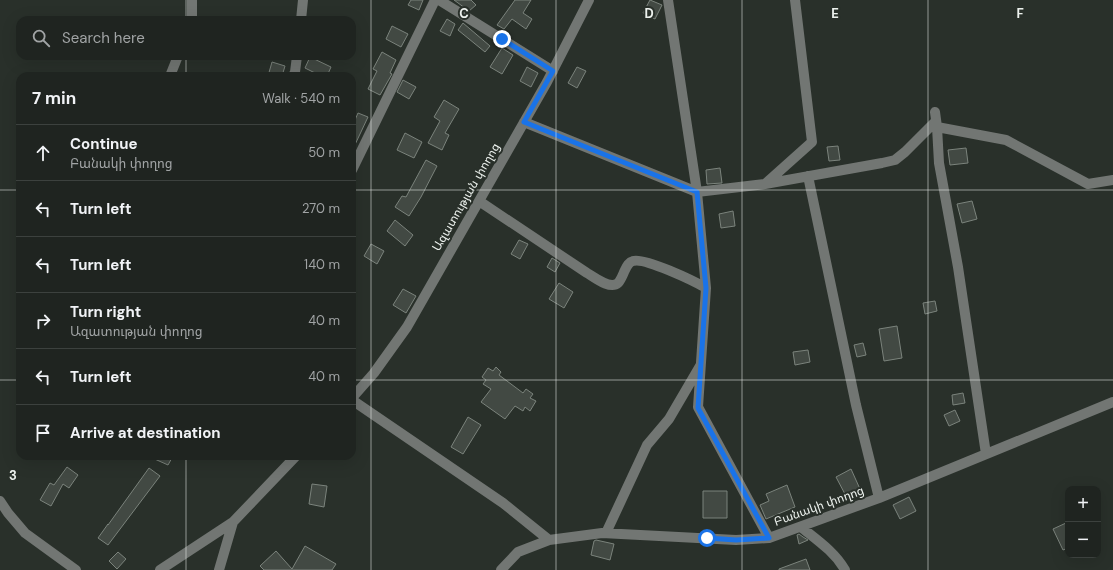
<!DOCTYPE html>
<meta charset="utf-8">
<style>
:root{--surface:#1f2420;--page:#2c302d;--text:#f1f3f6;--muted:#a1a4a5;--line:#3c413e}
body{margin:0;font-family:"DM Sans","Noto Sans Armenian",sans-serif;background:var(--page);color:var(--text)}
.controls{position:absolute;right:12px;bottom:12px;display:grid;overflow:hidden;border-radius:8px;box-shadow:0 4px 16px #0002}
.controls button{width:36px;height:36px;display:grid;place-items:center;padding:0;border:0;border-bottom:1px solid var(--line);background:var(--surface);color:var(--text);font:20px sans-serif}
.stop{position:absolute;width:12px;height:12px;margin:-9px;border:3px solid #1a73e8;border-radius:50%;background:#fff}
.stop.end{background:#1a73e8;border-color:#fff;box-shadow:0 1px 4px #0008}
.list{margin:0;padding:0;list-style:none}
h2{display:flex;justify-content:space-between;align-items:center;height:52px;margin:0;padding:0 16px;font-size:17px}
h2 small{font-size:13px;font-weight:400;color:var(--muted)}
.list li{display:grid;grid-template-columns:26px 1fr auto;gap:12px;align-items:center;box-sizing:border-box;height:56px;padding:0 16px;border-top:1px solid var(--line)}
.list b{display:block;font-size:15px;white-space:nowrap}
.list p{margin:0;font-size:13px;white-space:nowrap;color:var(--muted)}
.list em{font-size:13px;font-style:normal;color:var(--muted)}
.icon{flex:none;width:22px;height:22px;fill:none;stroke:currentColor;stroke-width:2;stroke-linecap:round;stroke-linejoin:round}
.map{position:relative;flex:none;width:1113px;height:570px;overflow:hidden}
.search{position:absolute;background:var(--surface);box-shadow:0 4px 16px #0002;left:16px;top:16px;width:340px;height:44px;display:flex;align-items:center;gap:10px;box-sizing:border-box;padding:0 14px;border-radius:12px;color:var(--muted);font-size:15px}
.panel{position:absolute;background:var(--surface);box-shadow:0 4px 16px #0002;left:16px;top:72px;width:340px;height:388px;border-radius:12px}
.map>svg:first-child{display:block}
.building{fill:#424943;stroke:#7b837c}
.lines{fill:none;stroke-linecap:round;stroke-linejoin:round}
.minor{stroke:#727673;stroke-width:10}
.route{stroke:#1a73e8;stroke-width:5}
.grid{fill:none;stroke:#ecf1ed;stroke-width:1;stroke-opacity:0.55}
.labels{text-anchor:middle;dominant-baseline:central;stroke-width:4;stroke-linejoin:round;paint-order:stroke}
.street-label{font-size:12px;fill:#ecf1ed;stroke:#29302a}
.grid-label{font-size:13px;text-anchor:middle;font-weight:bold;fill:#ecf1ed;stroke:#29302a;stroke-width:4;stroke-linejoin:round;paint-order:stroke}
</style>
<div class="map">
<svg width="1113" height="570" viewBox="0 0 1113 570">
<rect width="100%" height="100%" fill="#29302a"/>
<path class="building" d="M411,0H423L419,10L408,5Z
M454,0H471L476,5L469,11Z
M515,0H531L523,13L532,19L526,29L512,19L504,29L497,25Z
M650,0L662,5L655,19L643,13Z
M447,19L455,24L450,36L440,31Z
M463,23L490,46L485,52L458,30Z
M392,26L408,34L401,47L386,39Z
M502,48L513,55L502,74L490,67Z
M382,52L396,60L390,73L392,74L380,95L368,89L377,71L373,69Z
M310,57L331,67L327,76H321L305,68Z
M272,62L285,66L282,76H268Z
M527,67L538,73L531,87L520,81Z
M577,67L586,71L577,88L568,83Z
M403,80L416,87L409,99L397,92Z
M444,100L459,109L445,133L449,135L442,150L428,143L440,121L434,117Z
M358,113L368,117L352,151V127Z
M405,133L422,142L414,158L397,150Z
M838,146L840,160L829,161L827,147Z
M966,148L968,163L950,165L948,150Z
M426,160L437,166L421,197L409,216L395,207L402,196L406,197Z
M720,168L722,183L707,184L706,170Z
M972,201L977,219L962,223L957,204Z
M733,211L735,226L721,228L719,214Z
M395,220L413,235L405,246L387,231Z
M519,240L528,244L520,259L511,254Z
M371,244L384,251L377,264L364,256Z
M552,258L560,263L555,272L547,267Z
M559,283L573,292L564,308L549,299Z
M403,289L416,296L406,313L393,305Z
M935,301L937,311L925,314L923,303Z
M897,326L902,358L884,361L879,329Z
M863,343L866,355L857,357L854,345Z
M808,350L810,362L795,365L793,352Z
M496,367L501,372L499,375L523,393L526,389L533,394L530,398L536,401L530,411L525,407L523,411L515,406L505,419L481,402L491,389L483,384L486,380L482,377L488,368L493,371Z
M963,393L965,403L953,405L952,395Z
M955,410L960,421L949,426L944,415Z
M468,417L481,425L463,454L451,447Z
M148,456H173L168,465Z
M67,467L78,475L69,488L63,484L51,506L40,500L50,483L54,485Z
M149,468L160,476L108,545L98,538L108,524V525Z
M851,469L860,489L846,496L836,477Z
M312,484L327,486L324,507L309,504Z
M787,485L795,507L766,519L760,505L769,501L766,494Z
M703,491H727V518H703Z
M909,497L916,511L900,519L893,505Z
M1066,523L1068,528V548L1063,550L1053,529Z
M799,534L803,537L808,540L799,544L797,535Z
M596,540L614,544L610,560L591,555L594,541Z
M305,546L336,564L332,570H264L260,566L276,551L292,569Z
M118,552L126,559L117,569L109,561Z
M806,559L810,570H779V569Z"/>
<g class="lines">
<path class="minor" d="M192,0V20
M439,0L553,71
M668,0L697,192L706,288L698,407L769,538
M301,20L303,0
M170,76L178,56
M293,76L295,72L297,56
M935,112L937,127L939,163L958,267L986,454
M524,122L697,192L765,184L812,142L795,0
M937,127L1006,140L1088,184L1113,180
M352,170L435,0
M808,176L856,405L879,498
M765,184L882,163L895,160L905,152L936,121
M479,201L587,273C594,277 610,290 618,283C621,280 623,274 625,270C627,266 629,262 633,261C644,257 694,281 706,288
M352,398L374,373L407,327L547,82L589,0
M352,400L503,503L549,540
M0,501L8,513L25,533L76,570
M801,527C817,540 835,552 845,570
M606,533L647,445L669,419L700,366
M160,570L233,522L296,456
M219,570L233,522
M501,570L518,552L549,540L602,533L736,540L769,538L879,498L1113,402"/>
</g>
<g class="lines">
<path class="route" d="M502,39L553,71L524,122L697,192L706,288L698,408L769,538L736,540L707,538"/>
</g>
<path class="grid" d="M186,0V20M371,0V570M556,0V570M742,0V570M928,0V570M186,56V76M0,190H20M352,190H1113M0,380H20M352,380H1113M186,456V570"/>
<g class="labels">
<g class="street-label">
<text transform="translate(466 197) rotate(-60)">Ազատության փողոց</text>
<text transform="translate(819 506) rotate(-20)">Բանակի փողոց</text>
</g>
</g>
<g class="grid-label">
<text x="464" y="18">C</text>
<text x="649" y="18">D</text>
<text x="835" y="18">E</text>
<text x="1020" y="18">F</text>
<text x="13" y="480">3</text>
</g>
</svg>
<div class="controls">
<button>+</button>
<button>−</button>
</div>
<div class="stop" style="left:707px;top:538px"></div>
<div class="stop end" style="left:502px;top:39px"></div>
<div class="search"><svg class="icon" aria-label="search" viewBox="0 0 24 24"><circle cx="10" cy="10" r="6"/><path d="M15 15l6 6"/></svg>Search here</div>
<section class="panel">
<h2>7 min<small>Walk · 540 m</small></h2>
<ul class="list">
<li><svg class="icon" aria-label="ahead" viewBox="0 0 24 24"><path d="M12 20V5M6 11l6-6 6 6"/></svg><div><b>Continue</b><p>Բանակի փողոց</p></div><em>50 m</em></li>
<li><svg class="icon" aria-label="left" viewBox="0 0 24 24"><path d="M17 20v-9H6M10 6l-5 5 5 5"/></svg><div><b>Turn left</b></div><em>270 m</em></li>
<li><svg class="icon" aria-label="left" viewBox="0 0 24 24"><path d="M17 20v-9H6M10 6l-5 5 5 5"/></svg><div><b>Turn left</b></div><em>140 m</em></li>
<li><svg class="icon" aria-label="right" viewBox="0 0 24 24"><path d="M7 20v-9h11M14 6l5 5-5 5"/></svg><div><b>Turn right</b><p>Ազատության փողոց</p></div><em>40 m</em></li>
<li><svg class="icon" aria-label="left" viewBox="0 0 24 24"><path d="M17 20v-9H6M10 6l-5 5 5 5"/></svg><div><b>Turn left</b></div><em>40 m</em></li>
<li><svg class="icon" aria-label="arrive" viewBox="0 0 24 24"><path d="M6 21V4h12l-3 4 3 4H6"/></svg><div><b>Arrive at destination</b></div></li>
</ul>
</section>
</div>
